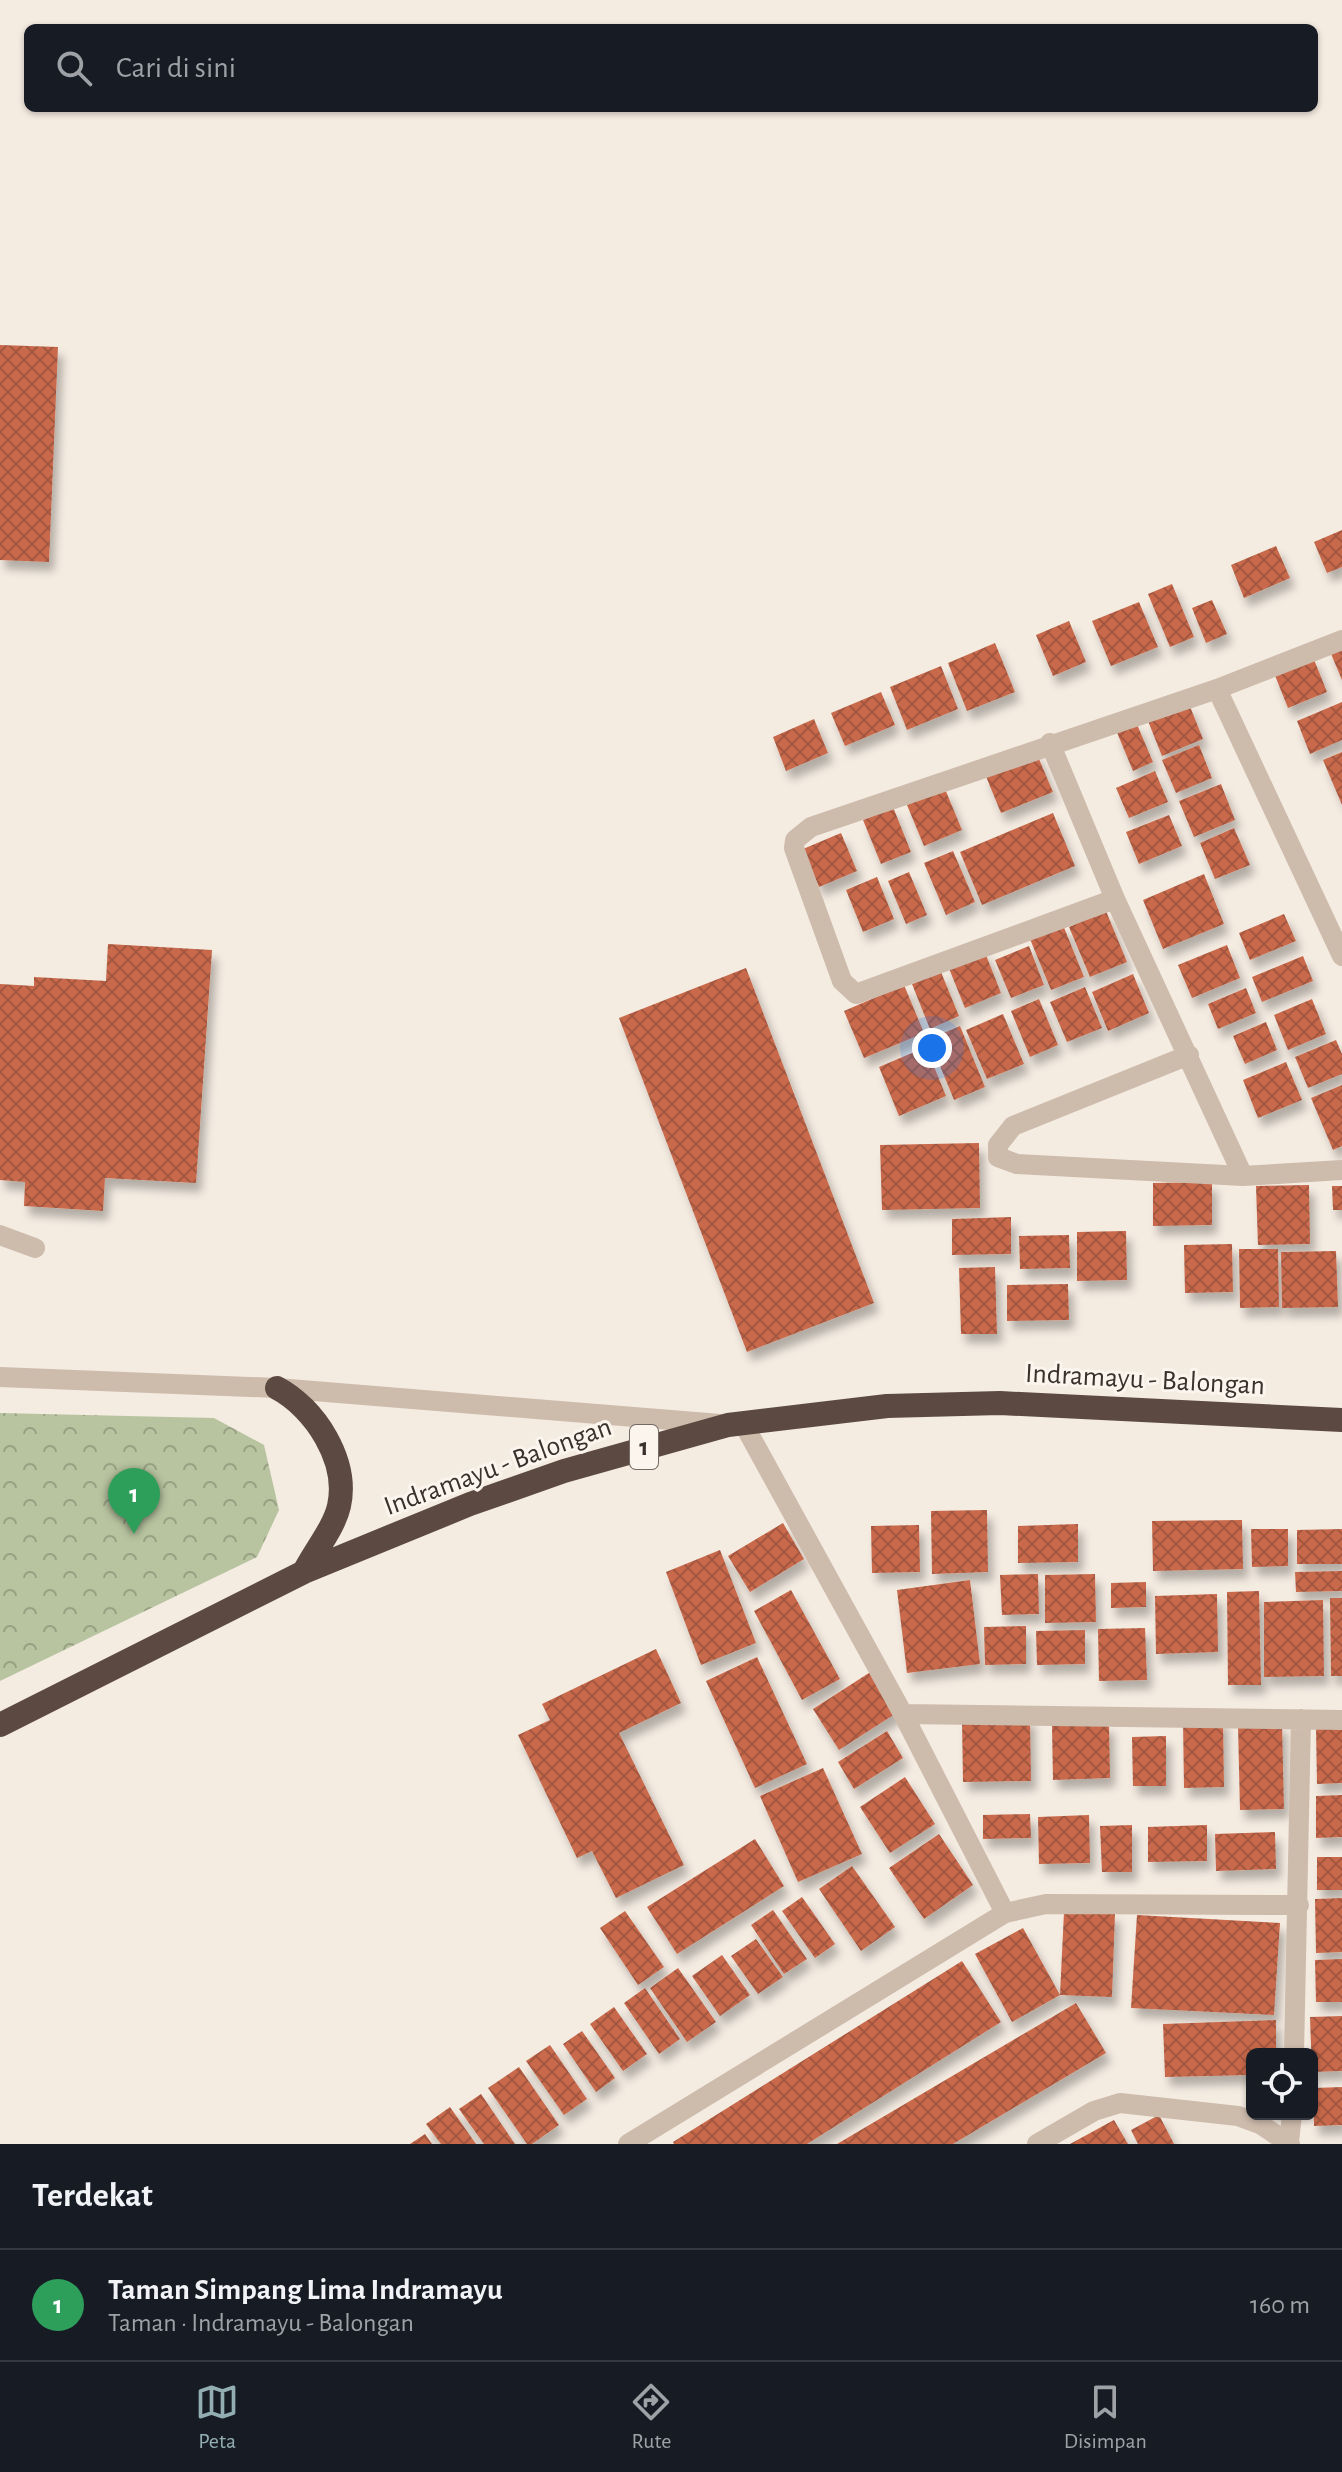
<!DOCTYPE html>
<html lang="id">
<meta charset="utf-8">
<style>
:root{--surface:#171b24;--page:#242831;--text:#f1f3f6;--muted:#9ea1a6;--line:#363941;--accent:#92aeb2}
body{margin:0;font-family:"Alegreya Sans",sans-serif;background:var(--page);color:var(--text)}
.controls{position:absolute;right:24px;bottom:24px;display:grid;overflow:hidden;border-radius:12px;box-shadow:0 2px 6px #0004}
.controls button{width:72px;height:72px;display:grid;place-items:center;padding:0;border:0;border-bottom:2px solid var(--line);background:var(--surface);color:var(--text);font:40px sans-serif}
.you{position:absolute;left:932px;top:1048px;width:28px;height:28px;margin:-20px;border:6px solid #fff;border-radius:50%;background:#1a73e8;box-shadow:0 0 0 12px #1a73e833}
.badge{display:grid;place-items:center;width:52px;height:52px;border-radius:50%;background:var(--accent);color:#fff;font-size:26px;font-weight:700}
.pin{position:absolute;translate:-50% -66px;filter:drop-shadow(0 2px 4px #0008)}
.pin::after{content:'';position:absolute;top:42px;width:28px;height:24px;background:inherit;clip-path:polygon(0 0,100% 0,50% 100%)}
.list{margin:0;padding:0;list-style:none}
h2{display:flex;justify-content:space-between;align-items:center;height:104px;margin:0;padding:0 32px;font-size:34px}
h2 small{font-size:26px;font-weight:400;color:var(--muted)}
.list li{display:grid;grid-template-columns:52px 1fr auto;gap:24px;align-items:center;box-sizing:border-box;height:112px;padding:0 32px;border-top:2px solid var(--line)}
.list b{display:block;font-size:30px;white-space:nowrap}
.list p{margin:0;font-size:26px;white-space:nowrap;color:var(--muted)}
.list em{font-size:26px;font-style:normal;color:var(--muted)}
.icon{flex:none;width:44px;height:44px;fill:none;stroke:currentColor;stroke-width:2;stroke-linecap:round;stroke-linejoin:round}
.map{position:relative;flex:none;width:1342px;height:2144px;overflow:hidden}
.search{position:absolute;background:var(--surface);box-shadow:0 2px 6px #0004;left:24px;right:24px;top:24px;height:88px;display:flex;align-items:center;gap:20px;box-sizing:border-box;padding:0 28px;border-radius:12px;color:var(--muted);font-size:30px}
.sheet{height:216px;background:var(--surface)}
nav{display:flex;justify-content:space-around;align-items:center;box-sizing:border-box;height:112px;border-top:2px solid var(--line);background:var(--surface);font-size:22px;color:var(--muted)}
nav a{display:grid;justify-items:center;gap:4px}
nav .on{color:var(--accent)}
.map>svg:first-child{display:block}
.park{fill:url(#park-crowns)}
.building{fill:url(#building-cross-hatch);filter:url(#shadow)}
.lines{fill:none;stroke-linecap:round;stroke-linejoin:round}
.minor{stroke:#cdbbac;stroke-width:20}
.highway{stroke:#5c4a42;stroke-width:24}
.labels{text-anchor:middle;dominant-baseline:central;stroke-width:6;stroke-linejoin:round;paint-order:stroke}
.shield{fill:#fbf5ee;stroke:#756b66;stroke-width:2}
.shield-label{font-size:26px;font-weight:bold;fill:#3b302b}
.street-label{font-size:28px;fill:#3b302b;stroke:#fbf5ee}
</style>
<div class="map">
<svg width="1342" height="2144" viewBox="0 0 1342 2144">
<defs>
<pattern id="park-crowns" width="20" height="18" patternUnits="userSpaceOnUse" patternTransform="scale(2)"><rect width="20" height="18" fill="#b8c4a0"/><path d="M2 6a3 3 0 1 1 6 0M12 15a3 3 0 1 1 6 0" fill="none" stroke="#97a083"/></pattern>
<pattern id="building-cross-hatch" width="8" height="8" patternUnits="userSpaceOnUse" patternTransform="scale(2)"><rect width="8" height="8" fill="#c8694b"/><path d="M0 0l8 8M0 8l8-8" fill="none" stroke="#a4573f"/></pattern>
<filter id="shadow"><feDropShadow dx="5" dy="9" stdDeviation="4" flood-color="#0004"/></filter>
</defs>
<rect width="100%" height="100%" fill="#f4ebe1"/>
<path class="park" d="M0,1413L214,1418L264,1445L279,1510L257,1557L0,1681Z"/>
<path class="building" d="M0,345L58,347L49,562L0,560Z
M1342,530V567L1327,573L1314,542Z
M1276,546L1290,578L1244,598L1231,565Z
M1172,584L1194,637L1170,647L1148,594Z
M1212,600L1227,634L1206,643L1192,608Z
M1139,602L1158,647L1111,666L1092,621Z
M1069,621L1086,662L1053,676L1036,635Z
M995,643L1015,692L967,711L948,663Z
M1342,644V680L1329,649Z
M1313,657L1327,692L1288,708L1274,673Z
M941,666L958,709L907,730L890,687Z
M881,692L895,725L845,746L831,713Z
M1342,702V740L1310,754L1297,721Z
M1189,704L1203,739L1162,756L1148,721Z
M814,719L828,753L786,771L773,737Z
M1136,722L1153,762L1133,771L1116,730Z
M1199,745L1212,778L1176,793L1162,760Z
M1036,752L1053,792L1001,813L985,774Z
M1342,752V805L1323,760Z
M1155,771L1168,802L1129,818L1116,788Z
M1221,784L1235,820L1194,837L1179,801Z
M945,789L962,830L924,846L907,805Z
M893,807L911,852L881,864L863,820Z
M1053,813L1075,866L982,905L960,852Z
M1169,815L1182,846L1139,864L1126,832Z
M1234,828L1250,865L1215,879L1200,843Z
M841,833L857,871L819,887L803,849Z
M953,851L975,902L946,915L924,863Z
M909,872L927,915L906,924L888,881Z
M1204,874L1224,924L1163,949L1143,900Z
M877,877L894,919L863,932L846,890Z
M1106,911L1127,962L1090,977L1069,927Z
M1284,914L1296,941L1250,960L1239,933Z
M1063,925L1084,977L1051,990L1030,939Z
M108,944L212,950L196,1183L105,1178L103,1211L24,1206L25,1182L0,1180V984L34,986V977L106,981Z
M1227,945L1240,978L1192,998L1178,965Z
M1029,946L1044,985L1011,998L995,960Z
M984,950L1001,993L965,1008L948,966Z
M1303,956L1313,981L1262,1002L1252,977Z
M746,968L874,1303L747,1352L619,1018Z
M941,972L959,1016L930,1029L912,984Z
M1133,974L1149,1013L1108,1031L1092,992Z
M904,985L924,1033L864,1058L844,1011Z
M1085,987L1102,1028L1067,1042L1050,1002Z
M1246,988L1256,1013L1218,1029L1208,1004Z
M1039,999L1058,1045L1030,1057L1011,1011Z
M1312,999L1326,1034L1288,1050L1274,1015Z
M1003,1014L1024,1064L987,1079L966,1030Z
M1266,1022L1277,1050L1245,1064L1233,1036Z
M960,1026L985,1087L954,1100L929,1039Z
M1336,1040L1342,1054V1074L1308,1088L1295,1057Z
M926,1047L946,1096L899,1116L879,1067Z
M1286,1062L1302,1100L1258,1118L1243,1080Z
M1342,1085V1146L1333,1150L1311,1098Z
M979,1143L980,1208L882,1210L880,1145Z
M1212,1182V1225L1153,1226V1183Z
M1309,1185L1310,1244L1258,1245L1256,1186Z
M1332,1186H1342V1210H1333Z
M1011,1217V1254L952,1255V1219Z
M1126,1231L1127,1280L1077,1281V1232Z
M1069,1235L1070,1268L1020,1269L1019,1236Z
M1232,1244L1233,1292L1185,1293L1184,1245Z
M1239,1249H1278L1279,1307L1240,1308Z
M1336,1251L1338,1307L1282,1308L1281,1252Z
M995,1267L997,1334H961L959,1268Z
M1068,1284L1069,1320L1007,1321V1285Z
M987,1510L988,1572L932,1574L931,1511Z
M1242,1520L1243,1569L1153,1571L1152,1521Z
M783,1523L804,1559L750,1592L728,1556Z
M1078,1524V1562L1018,1563V1526Z
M919,1525L920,1572L872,1573L871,1526Z
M1251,1529H1288V1566L1252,1567Z
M1342,1529V1564H1297V1530Z
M720,1550L756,1643L701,1665L666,1572Z
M1342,1571V1591L1296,1592L1295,1572Z
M1038,1574L1039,1614L1002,1615L1000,1575Z
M1095,1574L1096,1622L1045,1623V1575Z
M970,1580L980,1664L907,1673L897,1590Z
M1146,1582V1607L1111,1608V1583Z
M791,1590L840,1679L802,1700L754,1611Z
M1259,1591L1261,1685H1228L1227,1592Z
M1217,1594L1218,1652L1156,1654L1155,1596Z
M1330,1598H1342V1676H1331Z
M1323,1600L1324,1676L1264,1677V1602Z
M1026,1626V1664L985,1665L984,1627Z
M1145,1628L1147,1680L1099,1681L1098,1629Z
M1085,1630V1664L1037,1665L1036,1631Z
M656,1649L681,1703L619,1733L684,1865L616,1898L592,1851L577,1858L518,1735L550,1720L542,1704Z
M757,1657L807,1764L755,1788L706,1681Z
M872,1671L898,1712L839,1750L813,1709Z
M1030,1717L1031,1781L963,1782L962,1718Z
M1223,1718L1224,1787L1184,1788L1183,1719Z
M1282,1723L1284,1809L1240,1810L1238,1725Z
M1109,1724L1110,1778L1053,1780L1052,1725Z
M1316,1727H1342V1783L1317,1784Z
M887,1731L903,1758L854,1789L838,1762Z
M1166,1736V1786H1133L1132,1737Z
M823,1768L862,1854L798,1882L760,1796Z
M905,1777L935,1824L890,1853L860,1807Z
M1342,1795V1837L1316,1838V1796Z
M1030,1814L1031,1838L983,1839V1815Z
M1089,1815L1090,1863L1039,1864L1038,1817Z
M1132,1825V1872H1102L1100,1826Z
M1207,1825V1861L1148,1862V1827Z
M1275,1832L1276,1869L1216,1871L1215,1834Z
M939,1834L973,1885L924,1919L889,1868Z
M755,1839L784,1886L677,1954L647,1907Z
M1317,1857H1342V1890H1317Z
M852,1866L895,1927L861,1951L819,1889Z
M802,1897L835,1944L815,1958L782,1911Z
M1342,1898V1952L1316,1953L1315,1899Z
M773,1910L807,1959L784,1974L751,1925Z
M625,1911L664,1967L638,1985L600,1928Z
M1064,1912L1115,1913L1112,1997L1060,1995Z
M1137,1915L1280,1923L1274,2015L1131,2008Z
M1023,1928L1060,1995L1012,2022L975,1954Z
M756,1939L783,1977L758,1994L731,1956Z
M722,1955L750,1995L720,2016L692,1976Z
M1342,1959V2002H1316L1315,1960Z
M962,1961L1001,2022L807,2144H674L673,2142Z
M678,1968L716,2022L687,2042L650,1988Z
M645,1988L680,2039L659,2054L624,2003Z
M1076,2003L1106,2053L953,2144H837Z
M614,2007L647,2054L623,2071L590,2024Z
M1342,2016V2071L1312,2072L1310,2017Z
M1276,2020V2054H1252V2075L1165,2077L1163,2024Z
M582,2031L615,2078L596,2092L563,2044Z
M550,2045L587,2099L564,2115L526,2061Z
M519,2067L559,2125L532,2144H527L488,2088Z
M1342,2087V2125L1314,2126L1313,2088Z
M481,2094L515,2144H484L459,2109Z
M450,2107L476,2144H441L426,2124Z
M1159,2115L1174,2144H1138L1131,2130Z
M1114,2120L1128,2144H1070Z
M425,2134L432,2144H410Z"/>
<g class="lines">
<path class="minor" d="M1217,689L1342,956
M1050,743L1115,899L1243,1176L1342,1170
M1115,899L856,994L842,981L794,848L795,840L811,827L1217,689L1342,640
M1189,1055L1013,1126L998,1145V1157L1017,1164L1243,1176
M0,1235L35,1248
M0,1377L277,1388L720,1424
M743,1423L903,1714L1005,1913
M903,1714L1342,1720
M1294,2054L1301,1719
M1289,2142L1292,2114
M628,2144L1005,1913L1046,1904L1299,1905
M1037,2144L1094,2111L1120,2103L1238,2116L1260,2124L1290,2144"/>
<path class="highway" d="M277,1388C315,1408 349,1461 339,1506C334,1528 314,1552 304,1572
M0,1725L304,1572L470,1504L564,1471L728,1425L887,1406L1000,1403L1342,1420"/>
</g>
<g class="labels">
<rect class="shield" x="630" y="1425" width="28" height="44" rx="6"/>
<g class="shield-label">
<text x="644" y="1447">1</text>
</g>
<g class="street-label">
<text transform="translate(1145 1380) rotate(3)">Indramayu - Balongan</text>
<text transform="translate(498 1467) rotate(-20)">Indramayu - Balongan</text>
</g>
</g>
</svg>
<div class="controls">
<button><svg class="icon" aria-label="locate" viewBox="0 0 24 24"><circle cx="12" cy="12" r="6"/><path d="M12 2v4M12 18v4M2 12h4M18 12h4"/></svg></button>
</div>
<div class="you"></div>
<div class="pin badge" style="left:134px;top:1534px;background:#2e9e5b">1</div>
<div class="search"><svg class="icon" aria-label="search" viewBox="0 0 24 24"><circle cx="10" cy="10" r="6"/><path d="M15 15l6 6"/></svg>Cari di sini</div>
</div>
<section class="sheet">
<h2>Terdekat<small></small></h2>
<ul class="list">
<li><span class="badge" style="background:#2e9e5b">1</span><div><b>Taman Simpang Lima Indramayu</b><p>Taman · Indramayu - Balongan</p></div><em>160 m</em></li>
</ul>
</section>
<nav>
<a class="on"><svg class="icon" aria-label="map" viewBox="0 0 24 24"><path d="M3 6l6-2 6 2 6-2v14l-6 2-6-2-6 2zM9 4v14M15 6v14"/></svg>Peta</a>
<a><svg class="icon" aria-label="directions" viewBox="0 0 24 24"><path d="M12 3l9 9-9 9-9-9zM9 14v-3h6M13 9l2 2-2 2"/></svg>Rute</a>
<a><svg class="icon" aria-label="saved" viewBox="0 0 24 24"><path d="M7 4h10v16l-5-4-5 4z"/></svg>Disimpan</a>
</nav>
